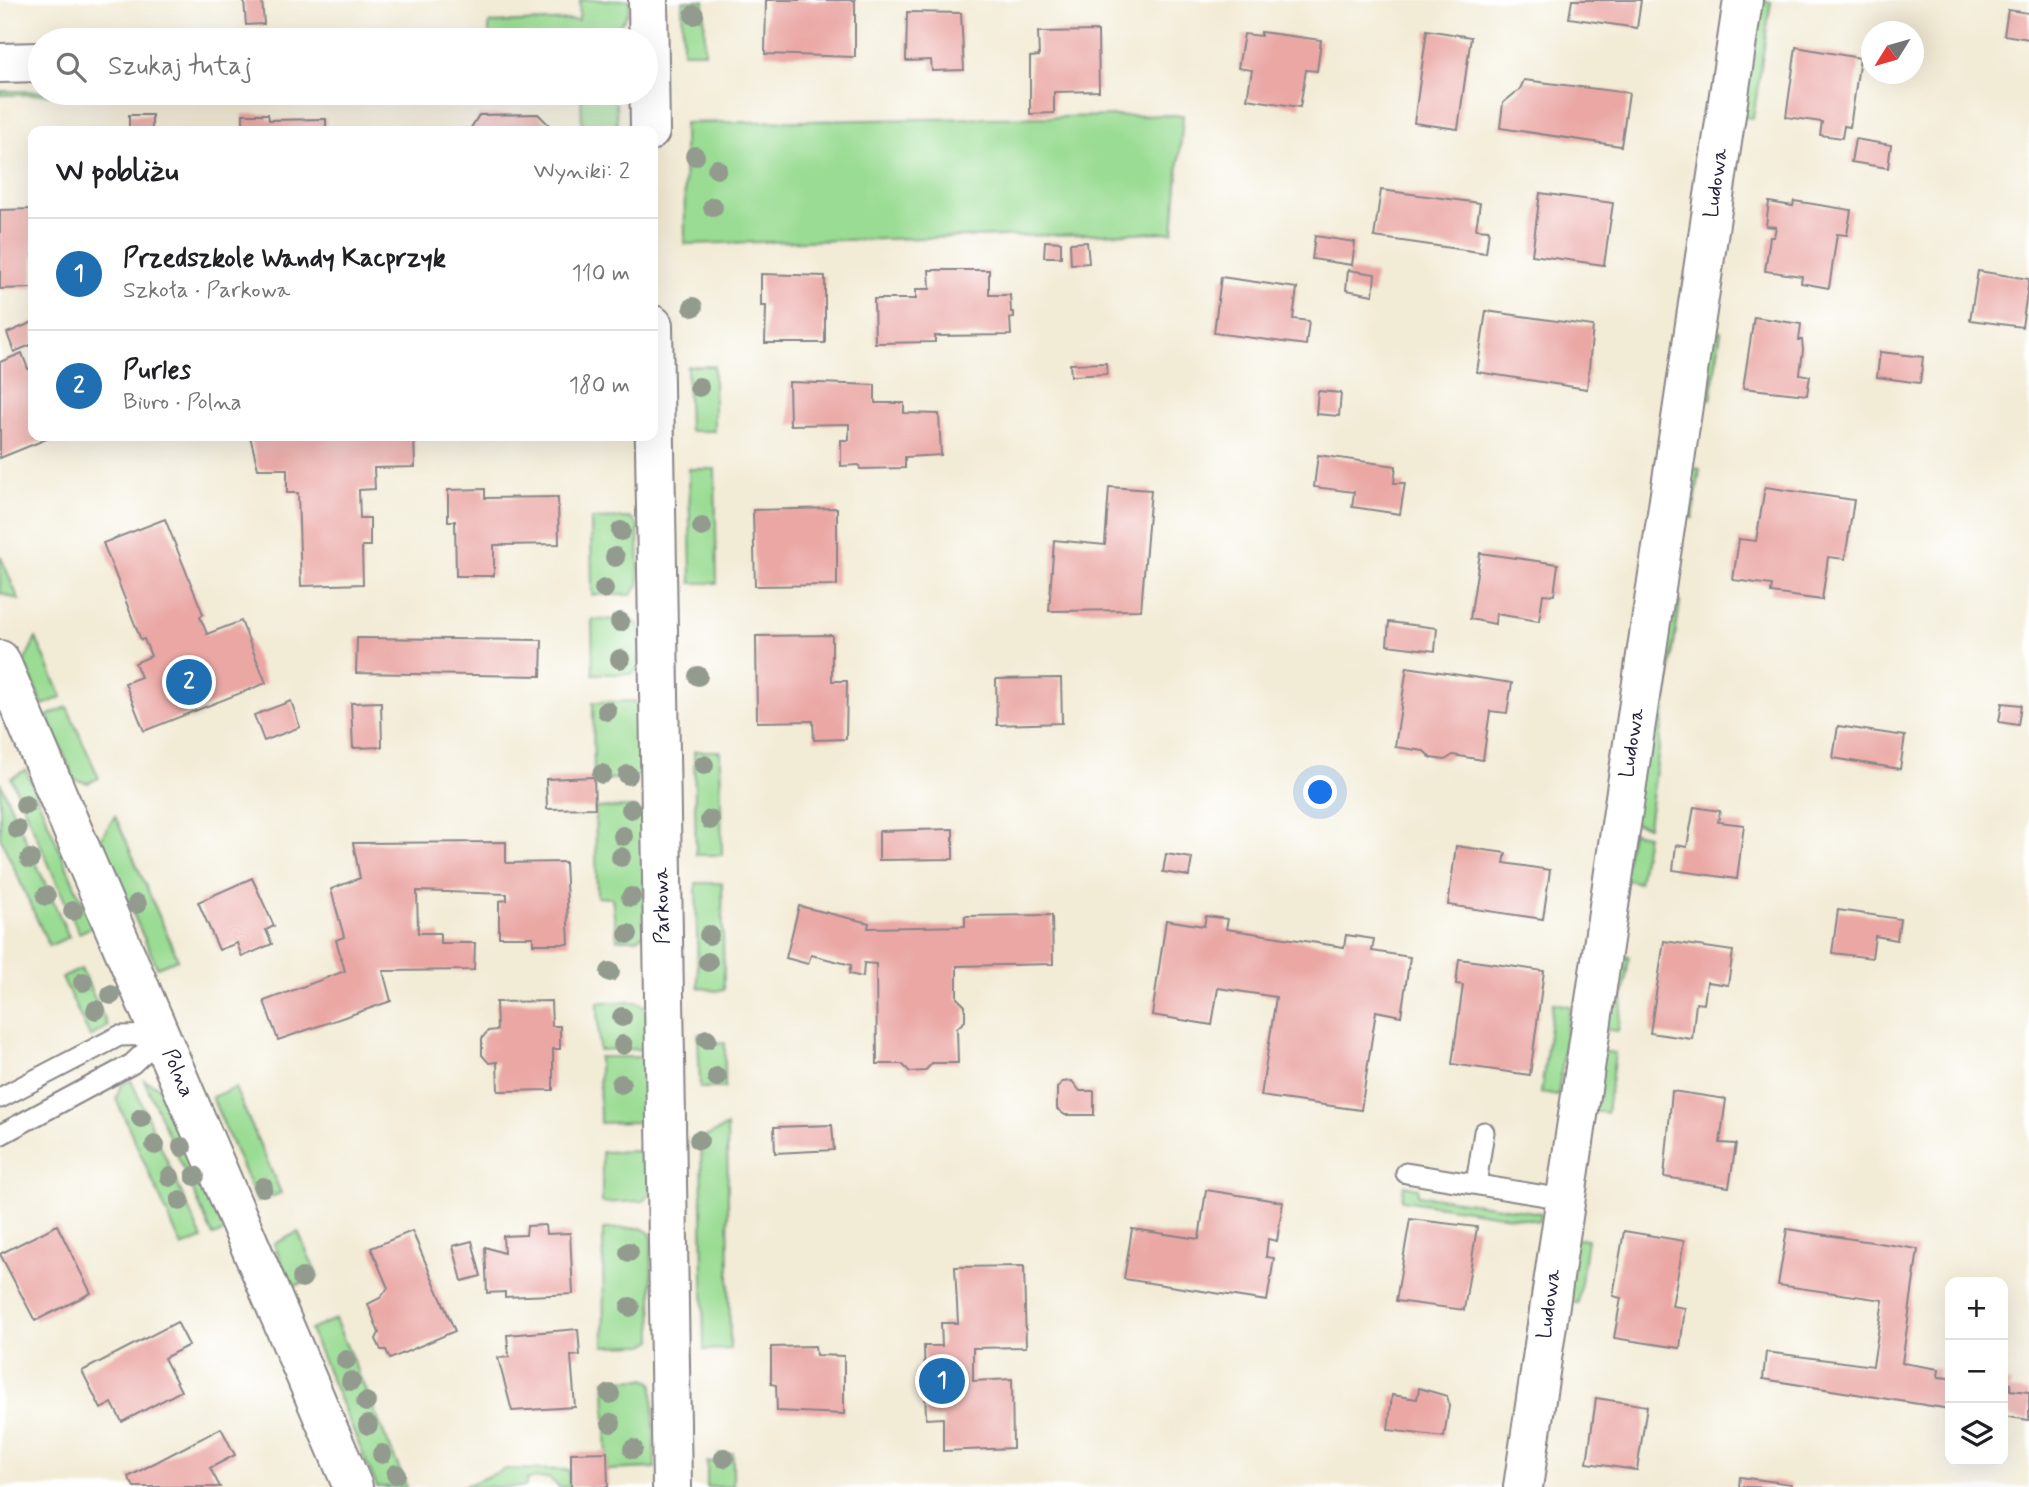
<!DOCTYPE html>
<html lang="pl">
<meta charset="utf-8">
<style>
:root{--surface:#fff;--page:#f6f6f6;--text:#202124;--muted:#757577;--line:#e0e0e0;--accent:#1f6fb2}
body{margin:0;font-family:Mynerve,sans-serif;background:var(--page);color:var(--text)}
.controls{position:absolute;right:21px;bottom:21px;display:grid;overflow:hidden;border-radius:14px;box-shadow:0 7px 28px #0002}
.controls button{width:63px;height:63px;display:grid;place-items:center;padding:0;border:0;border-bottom:2px solid var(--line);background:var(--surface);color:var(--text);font:35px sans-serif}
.compass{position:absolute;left:1861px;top:21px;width:63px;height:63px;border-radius:50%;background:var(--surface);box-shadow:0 7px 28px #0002;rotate:233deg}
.you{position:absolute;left:1321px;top:793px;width:24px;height:24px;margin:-18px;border:5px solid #fff;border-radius:50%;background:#1a73e8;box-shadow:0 0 0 10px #1a73e833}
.badge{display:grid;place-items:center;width:46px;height:46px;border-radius:50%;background:var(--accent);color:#fff;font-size:23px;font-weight:700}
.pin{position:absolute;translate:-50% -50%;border:4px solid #fff;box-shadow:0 2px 7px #0006}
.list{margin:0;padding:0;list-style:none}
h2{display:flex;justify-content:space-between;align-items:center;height:91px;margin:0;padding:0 28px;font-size:30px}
h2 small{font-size:23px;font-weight:400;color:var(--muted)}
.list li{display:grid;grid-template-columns:46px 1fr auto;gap:21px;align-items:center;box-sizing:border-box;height:112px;padding:0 28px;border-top:2px solid var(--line)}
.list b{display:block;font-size:26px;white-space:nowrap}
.list p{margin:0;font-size:23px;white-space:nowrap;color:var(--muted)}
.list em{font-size:23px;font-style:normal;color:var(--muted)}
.icon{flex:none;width:38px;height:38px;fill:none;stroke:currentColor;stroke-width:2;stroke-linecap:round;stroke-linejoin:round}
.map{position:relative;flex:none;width:2029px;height:1487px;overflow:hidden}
.search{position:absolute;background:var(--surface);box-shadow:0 7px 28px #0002;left:28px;top:28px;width:630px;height:77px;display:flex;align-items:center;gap:18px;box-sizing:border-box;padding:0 24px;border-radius:38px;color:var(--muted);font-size:26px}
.panel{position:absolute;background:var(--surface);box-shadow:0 7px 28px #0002;left:28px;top:126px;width:630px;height:315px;border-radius:14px}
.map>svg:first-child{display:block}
.green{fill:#9adc93;stroke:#5e7f67;stroke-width:2}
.building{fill:#eaa7a4}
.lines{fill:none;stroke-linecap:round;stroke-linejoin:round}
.service-casing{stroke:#8a8688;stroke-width:23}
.minor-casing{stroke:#8a8688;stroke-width:42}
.tertiary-casing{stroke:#8a8688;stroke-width:42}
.service{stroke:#fff;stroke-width:19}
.minor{stroke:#fff;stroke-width:38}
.tertiary{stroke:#fff;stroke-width:38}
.tree{fill:#939b8f}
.labels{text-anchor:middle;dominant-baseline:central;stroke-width:7;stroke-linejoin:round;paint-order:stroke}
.street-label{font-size:21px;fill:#22223b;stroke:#fff}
</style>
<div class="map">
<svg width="2029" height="1487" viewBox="0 0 2029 1487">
<rect width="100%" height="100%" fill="#fff"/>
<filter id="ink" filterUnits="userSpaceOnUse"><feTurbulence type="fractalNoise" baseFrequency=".0143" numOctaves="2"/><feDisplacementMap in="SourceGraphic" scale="14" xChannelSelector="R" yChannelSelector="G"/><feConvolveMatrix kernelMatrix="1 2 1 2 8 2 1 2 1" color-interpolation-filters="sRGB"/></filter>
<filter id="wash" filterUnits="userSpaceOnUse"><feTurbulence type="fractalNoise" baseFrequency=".00686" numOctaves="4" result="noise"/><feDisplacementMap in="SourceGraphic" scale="28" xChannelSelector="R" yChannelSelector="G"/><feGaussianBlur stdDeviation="1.57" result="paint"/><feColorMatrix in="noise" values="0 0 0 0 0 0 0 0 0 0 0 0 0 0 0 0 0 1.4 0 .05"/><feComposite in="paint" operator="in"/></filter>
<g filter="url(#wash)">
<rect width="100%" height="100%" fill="#f2ebd5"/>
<path class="green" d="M580,0H630C630,56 528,38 489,38V23L579,20Z
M682,1H704L705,52H683Z
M1756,1L1771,2L1753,118L1739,116Z
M0,91L125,93L0,95Z
M581,93H615L618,131H582Z
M1183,115L1173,232L685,244L684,123Z
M1707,329L1721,331L1711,399L1697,397Z
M687,366H714V431H689Z
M1686,467L1700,469L1693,518L1680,516Z
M689,469H715L717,583H691Z
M630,518L638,525L639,585L631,595H592L591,519Z
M0,555L19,600L0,593Z
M1665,600L1680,602L1648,826L1632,823Z
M632,619L640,627V667L632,674H593L592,620Z
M36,638L62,697L43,705L24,662Z
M634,701L641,708L643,770L635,778L594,780L593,702Z
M67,707L99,778L88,783L75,780L47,716Z
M694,751H720L722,855H696Z
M26,770L92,927L79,933L11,778Z
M0,782L69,937L49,946L0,837Z
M635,807L643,817L645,933L637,939H617L612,898L597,897L595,808Z
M115,816L178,959L157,967L100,840Z
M1631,832L1647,835L1639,883L1623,879Z
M696,883H722L724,989L716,991L698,987Z
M1611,955L1629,957L1618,1031L1602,1029Z
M81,969L108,1026L90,1037L62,978Z
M598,1002H638L647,1008V1049L599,1050Z
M1553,1003L1570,1006L1558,1096L1541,1093Z
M710,1033L714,1043L725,1042V1088H700L698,1034Z
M1599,1051L1615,1053L1607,1113L1590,1111Z
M599,1057H647L649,1116L641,1122L600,1123Z
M131,1080L202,1239L182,1247L116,1099L121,1085Z
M144,1080L160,1088L167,1097L225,1232L213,1236Z
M235,1088L281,1193L257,1202L212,1097Z
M727,1126L730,1349L704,1350L701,1139Z
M640,1151L650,1159V1194L643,1201L602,1203V1152Z
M1404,1185L1418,1188V1195L1541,1213L1540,1221L1402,1200Z
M642,1228L651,1234L653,1340L644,1345L604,1346L603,1229Z
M298,1232L318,1277L292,1287L274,1244Z
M1587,1239L1578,1303L1560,1300L1569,1240Z
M335,1319L407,1487H377L310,1330Z
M645,1379L653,1383L655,1468L607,1470L605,1380Z
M733,1453V1487H707V1462L719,1461V1454Z
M506,1469L569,1470V1487H559L549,1478L527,1479L525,1487H462Z"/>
<g id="blocks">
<path class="building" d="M244,0H262L264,24L246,25Z
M766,0H855V57L765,54Z
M1572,0H1641L1637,28L1569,18Z
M2008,10L2029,13V39L2004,35Z
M907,12L961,13L964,70L932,71L931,60L906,61Z
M1427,30L1471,37L1458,129L1414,123Z
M1098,31L1099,91L1054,92V113L1030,114V57L1039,56L1038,32Z
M1261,32L1321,40L1317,71L1306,70L1300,107L1247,99L1252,70L1238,68L1244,34L1261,36Z
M1796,47L1860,58L1850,127L1844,126L1842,138L1820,135L1822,122L1786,117Z
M1524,80L1629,93L1621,146L1500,128L1503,103L1520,89Z
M243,114H268L269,120L326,119V131H243Z
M538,114L549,125V131H469L479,115Z
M129,115H152V131H129Z
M1855,139L1891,145L1888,168L1851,162Z
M1381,190L1480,203L1476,229L1489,230L1486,253L1374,237Z
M1540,193L1613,203L1604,265L1532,255Z
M1794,201L1851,210L1847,235L1837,234L1829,288L1801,283L1802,276L1765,271L1770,237H1774L1776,227L1766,226L1769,202L1793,206Z
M33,209V288L0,289V210Z
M1315,236L1355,242L1352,265L1312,259Z
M1045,241L1061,242V257H1044Z
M1087,242L1089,263L1071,264L1070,243Z
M929,270H989V295H1010L1011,312H1014V318H1010L1011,335L935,336V342L875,343L874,299H916V289H930Z
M1348,270L1375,274L1373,295L1346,290Z
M1978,271L2029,279L2022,327L1970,320Z
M761,274L825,276V343H765L766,306H761Z
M1221,277L1297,288L1293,319L1309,321L1306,345L1214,333Z
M1486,311L1593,326L1587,389L1477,372Z
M1754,317L1801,324L1799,340H1802L1803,350L1800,374L1810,376L1807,395L1743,388Z
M33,322V344L14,352L7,333Z
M1880,352L1923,357L1920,383L1877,377Z
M22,353L28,369L33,367V436H54L0,458V362Z
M1106,363L1107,374L1071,376L1070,364Z
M789,382L875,385V403H904V413L939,414L941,455L905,457V468L860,469L859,465L841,466V440H849V424L790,425Z
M1318,391L1341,393L1339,416L1316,414Z
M250,436H414L415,467L374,468L375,489L359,490L360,518H370V546H362L363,584L301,586L298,493H287V469H258Z
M1318,455L1396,466L1394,483H1405L1400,514L1352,507L1354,492L1314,487Z
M1109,487L1151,490L1141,610L1049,611L1054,540L1105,545Z
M1765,487L1854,500L1845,559L1828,557L1822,600L1771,593L1772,585L1733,580L1739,539L1756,541Z
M485,489V498L558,497L559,544L494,545V576H456L455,521H448V490Z
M837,508V585L755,586L753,510Z
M165,519L203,614L200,617L207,634L241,621L266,683L144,731L125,683L141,677L135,663L151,656L144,639L141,640L103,543Z
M1480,553L1558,564L1554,595L1543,594L1539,621L1496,614L1495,624L1470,619Z
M1389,622L1437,628L1435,651L1387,645Z
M832,635V681H847L846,739L814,740L813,721L757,722L756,636Z
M357,638L542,640L541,676L356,673Z
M1407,667L1512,683L1507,713L1490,711L1483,760L1453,755L1445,760L1431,758L1424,751L1395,747Z
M1061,678L1062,723L997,725L996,679Z
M291,701L300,727L264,741L254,715Z
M381,702L382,747L353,748L351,703Z
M2002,703L2021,705L2018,725L1999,722Z
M1838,726L1905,736L1900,769L1833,758Z
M594,777L595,808L547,809L546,779Z
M1694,807L1720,811L1718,822L1744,825L1737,879L1673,870L1676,845L1687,847Z
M953,829V859L879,860V831Z
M506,842V863L565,862L569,944H533V937H499V901L507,900V894L417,891L418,933H440V943H475L474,970L383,971L391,1001L278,1040L264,1001L345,971L336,940L344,937L331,889L360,878L353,843Z
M1456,846L1506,853L1504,863L1550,870L1543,919L1448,905Z
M1166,854L1192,858L1189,876L1163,872Z
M252,878L274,926L266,930L272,944L242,957L237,943L219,950L198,902Z
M799,906L869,923L868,928L965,926V916L1052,915L1053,964L957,966V998L965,1006V1021L957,1028L958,1063H932L925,1071L910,1072L902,1064H877L876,964L864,963L863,977L849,974L851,965L811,955L808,964L786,958Z
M1838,910L1900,919L1897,940L1875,936L1872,958L1832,953Z
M1206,916L1228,919L1226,929L1344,947L1346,935L1374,939L1372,951L1410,957L1401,1016L1376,1011L1361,1110L1261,1096L1276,997L1218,988L1212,1025L1152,1015L1166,920L1204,926Z
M1664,941L1733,951L1728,985L1707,982L1704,1004L1696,1003L1692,1039L1650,1033Z
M1459,959L1544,971L1530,1075L1452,1064L1463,985L1456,984Z
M551,1001L552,1026H560V1049H553V1090L498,1091L497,1062L489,1063L482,1055V1038L488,1031L497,1030L496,1002Z
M1072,1081L1080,1091H1094V1115H1065L1057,1109V1088L1062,1082Z
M1672,1091L1726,1099L1720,1143L1736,1144L1729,1187L1664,1177Z
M832,1125L834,1150L775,1153L774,1127Z
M1206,1190L1283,1202L1277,1241L1268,1239L1266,1257L1274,1258L1267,1301L1124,1279L1132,1229L1199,1239Z
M1410,1219L1477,1227L1464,1310L1396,1301Z
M57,1225L91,1293L35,1321L0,1254Z
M545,1225L546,1234L570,1233L573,1294L505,1297V1292L487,1293L485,1247L504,1253L503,1236L526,1235L527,1226Z
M1787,1229L1918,1249L1902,1363L1939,1369L1938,1377L1950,1378V1409L1763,1379L1766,1352L1873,1366L1883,1300L1778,1285Z
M412,1231L455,1331L390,1359L386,1350H381L376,1339L379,1333L368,1304L380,1298L388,1288L371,1248Z
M1624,1231L1684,1241L1672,1306L1685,1308L1680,1348L1614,1338L1621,1298L1613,1296Z
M472,1241L481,1276L462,1281L453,1246Z
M1024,1266L1026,1347L973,1348V1381L1012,1379L1013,1448L943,1451V1418L926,1419L924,1346H942L941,1323H958L955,1267Z
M177,1322L189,1345L164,1358L181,1391L122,1422L112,1403L101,1409L82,1371Z
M578,1329L580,1355L571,1356L575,1407L512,1411L498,1358L509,1357L507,1335Z
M815,1346L816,1355L844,1356V1414L777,1411L776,1385L771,1384V1347Z
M2003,1381L2011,1383L2010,1390L2029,1392V1420L2003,1416Z
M1419,1388L1447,1396L1449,1406L1444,1437L1388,1430L1392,1395L1417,1399Z
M1596,1398L1647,1406L1637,1470L1587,1463Z
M221,1428L235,1455L210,1468L220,1487H134L128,1477Z
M607,1452L608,1487H571V1453Z
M1740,1477L1791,1484V1487H1739Z"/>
</g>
</g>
<g filter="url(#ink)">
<use href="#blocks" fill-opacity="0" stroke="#8a8688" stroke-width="2"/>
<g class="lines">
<g class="service-casing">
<path id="service" d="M0,1098L119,1036L163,1035
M0,1135L132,1064L163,1035
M1406,1173L1564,1199
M1476,1184L1484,1132"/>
</g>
<g class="minor-casing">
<path id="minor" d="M648,0L650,131
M0,63L40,62
M653,325L672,1487
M1523,1487L1743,0"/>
</g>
<g class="tertiary-casing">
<path id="tertiary" d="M0,660L353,1487"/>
</g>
<use href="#service" class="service"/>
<use href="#minor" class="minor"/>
<use href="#tertiary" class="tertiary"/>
</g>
<g class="tree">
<circle cx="694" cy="15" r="10"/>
<circle cx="695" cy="156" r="10"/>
<circle cx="717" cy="169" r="10"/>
<circle cx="713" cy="207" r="10"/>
<circle cx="693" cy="307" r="10"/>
<circle cx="699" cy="387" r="10"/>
<circle cx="702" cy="527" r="10"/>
<circle cx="621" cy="531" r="10"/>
<circle cx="615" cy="557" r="10"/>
<circle cx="604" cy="589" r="10"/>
<circle cx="620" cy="622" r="10"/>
<circle cx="620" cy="659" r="10"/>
<circle cx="698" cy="676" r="10"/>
<circle cx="607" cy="711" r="10"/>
<circle cx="704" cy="765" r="10"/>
<circle cx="602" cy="774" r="10"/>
<circle cx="628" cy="775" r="10"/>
<circle cx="25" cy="805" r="10"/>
<circle cx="631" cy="809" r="10"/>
<circle cx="710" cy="820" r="10"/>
<circle cx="17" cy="829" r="10"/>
<circle cx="623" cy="836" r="10"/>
<circle cx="621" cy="857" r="10"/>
<circle cx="30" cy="859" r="10"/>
<circle cx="46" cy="896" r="10"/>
<circle cx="631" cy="897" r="10"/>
<circle cx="137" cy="904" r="10"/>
<circle cx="73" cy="911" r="10"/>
<circle cx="628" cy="934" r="10"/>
<circle cx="709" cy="935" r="10"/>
<circle cx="708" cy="962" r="10"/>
<circle cx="610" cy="972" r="10"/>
<circle cx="83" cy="982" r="10"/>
<circle cx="111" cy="995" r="10"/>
<circle cx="96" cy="1010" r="10"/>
<circle cx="622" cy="1017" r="10"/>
<circle cx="707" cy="1039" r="10"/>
<circle cx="623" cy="1045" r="10"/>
<circle cx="717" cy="1077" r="10"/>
<circle cx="621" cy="1084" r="10"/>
<circle cx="141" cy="1118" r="10"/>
<circle cx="699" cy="1140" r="10"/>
<circle cx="155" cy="1145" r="10"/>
<circle cx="182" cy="1147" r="10"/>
<circle cx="195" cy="1176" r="10"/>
<circle cx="170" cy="1177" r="10"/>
<circle cx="263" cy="1187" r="10"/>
<circle cx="180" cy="1201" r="10"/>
<circle cx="629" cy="1252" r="10"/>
<circle cx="302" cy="1278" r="10"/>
<circle cx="630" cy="1307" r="10"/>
<circle cx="346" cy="1360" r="10"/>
<circle cx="351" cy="1381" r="10"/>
<circle cx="610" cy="1394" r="10"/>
<circle cx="366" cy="1402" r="10"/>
<circle cx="611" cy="1423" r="10"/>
<circle cx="368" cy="1425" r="10"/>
<circle cx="633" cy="1449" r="10"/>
<circle cx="382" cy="1454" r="10"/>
<circle cx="724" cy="1458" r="10"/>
<circle cx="396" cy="1474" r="10"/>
</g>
</g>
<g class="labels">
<g class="street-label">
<text transform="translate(1716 183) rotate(-82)">Ludowa</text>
<text transform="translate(1632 743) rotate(-81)">Ludowa</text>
<text transform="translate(662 906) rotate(-91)">Parkowa</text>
<text transform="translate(178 1073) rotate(67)">Polna</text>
<text transform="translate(1549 1304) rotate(-82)">Ludowa</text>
</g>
</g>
</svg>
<div class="controls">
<button>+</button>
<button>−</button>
<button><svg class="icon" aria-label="layers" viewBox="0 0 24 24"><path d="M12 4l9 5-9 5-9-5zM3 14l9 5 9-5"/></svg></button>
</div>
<svg class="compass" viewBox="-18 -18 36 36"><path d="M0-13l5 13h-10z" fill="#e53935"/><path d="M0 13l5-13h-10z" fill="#757577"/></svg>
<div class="you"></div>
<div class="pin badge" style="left:942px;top:1381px">1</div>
<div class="pin badge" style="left:189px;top:682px">2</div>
<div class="search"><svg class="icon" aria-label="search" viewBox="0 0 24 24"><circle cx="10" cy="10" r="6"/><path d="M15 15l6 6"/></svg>Szukaj tutaj</div>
<section class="panel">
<h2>W pobliżu<small>Wyniki: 2</small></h2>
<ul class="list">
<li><span class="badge">1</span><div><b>Przedszkole Wandy Kacprzyk</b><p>Szkoła · Parkowa</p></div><em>110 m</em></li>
<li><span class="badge">2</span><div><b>Purles</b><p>Biuro · Polna</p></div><em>180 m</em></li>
</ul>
</section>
</div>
